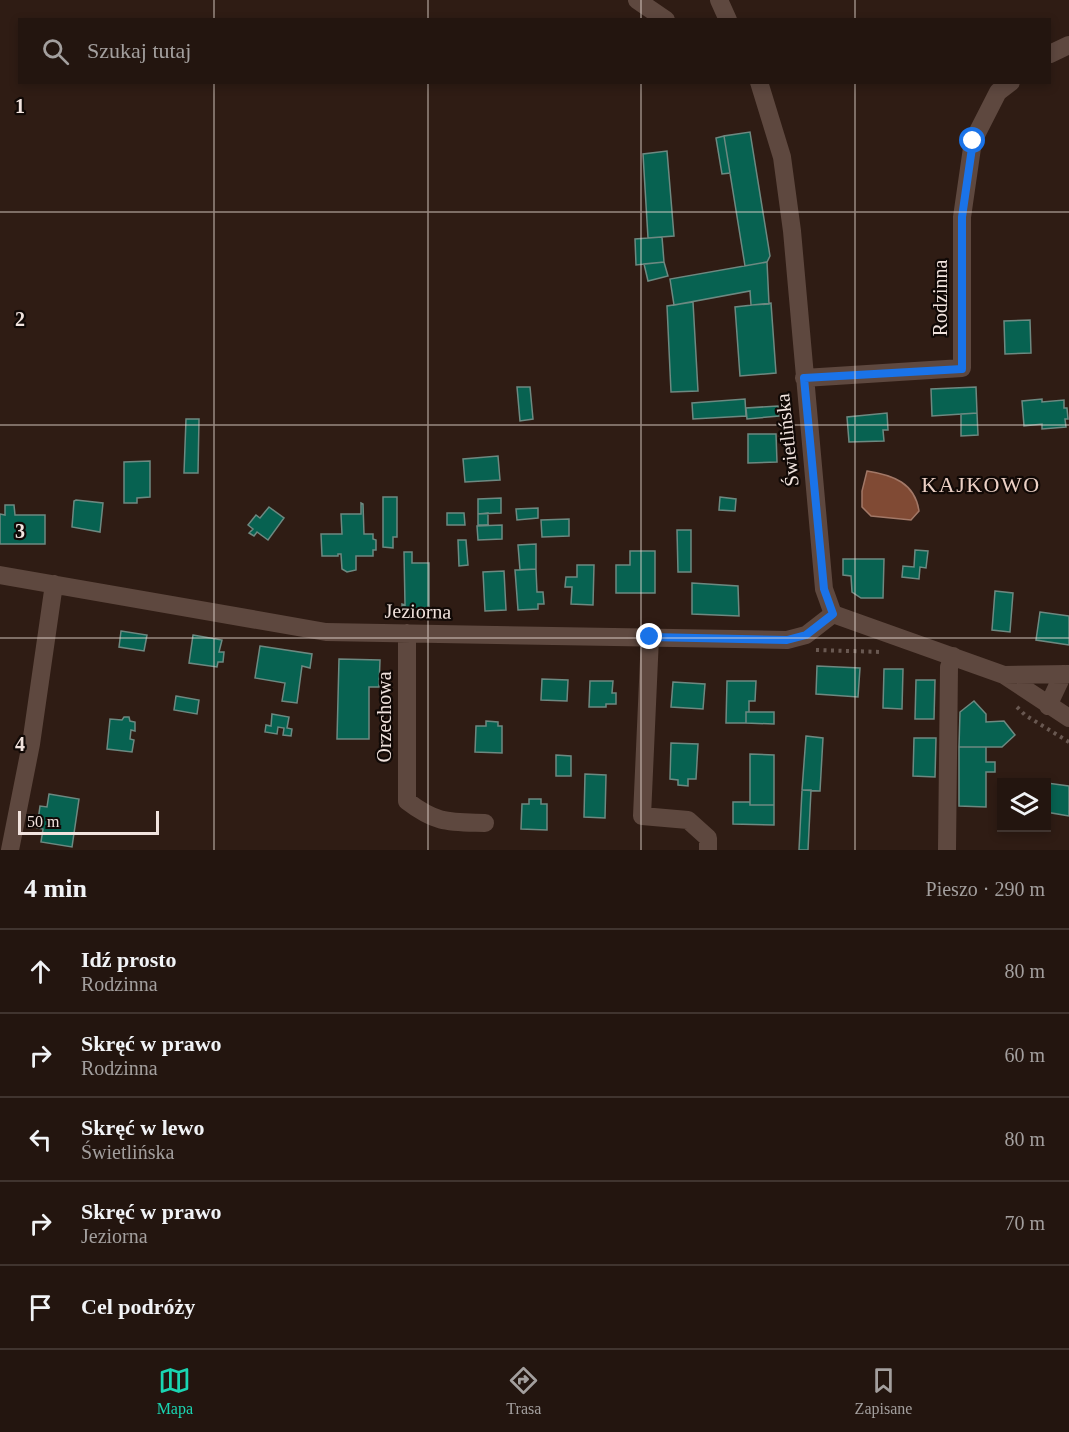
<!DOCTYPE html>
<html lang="pl">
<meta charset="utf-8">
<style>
:root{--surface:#23150f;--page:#2f221d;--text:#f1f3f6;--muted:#a39f9e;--line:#40342f;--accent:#1ad5b2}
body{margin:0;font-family:Georgia,serif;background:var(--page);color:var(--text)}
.controls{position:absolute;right:18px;bottom:18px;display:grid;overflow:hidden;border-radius:0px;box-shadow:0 3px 9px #0003}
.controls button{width:54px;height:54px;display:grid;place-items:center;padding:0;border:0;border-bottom:2px solid var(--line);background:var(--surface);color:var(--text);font:30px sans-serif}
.scale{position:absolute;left:18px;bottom:15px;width:141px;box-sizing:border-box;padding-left:6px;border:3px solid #f1e3de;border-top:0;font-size:16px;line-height:21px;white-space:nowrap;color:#f1e3de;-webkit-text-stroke:4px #110906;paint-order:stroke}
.stop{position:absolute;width:18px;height:18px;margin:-14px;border:4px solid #1a73e8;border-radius:50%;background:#fff}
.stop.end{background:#1a73e8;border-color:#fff;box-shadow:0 2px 6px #0008}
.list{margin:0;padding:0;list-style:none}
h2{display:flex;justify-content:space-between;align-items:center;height:78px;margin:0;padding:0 24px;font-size:26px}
h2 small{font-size:20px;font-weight:400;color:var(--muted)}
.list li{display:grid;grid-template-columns:39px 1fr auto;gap:18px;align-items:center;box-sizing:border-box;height:84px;padding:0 24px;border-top:2px solid var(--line)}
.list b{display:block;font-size:22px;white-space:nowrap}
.list p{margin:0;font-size:20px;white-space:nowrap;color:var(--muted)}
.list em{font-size:20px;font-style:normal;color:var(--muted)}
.icon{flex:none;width:33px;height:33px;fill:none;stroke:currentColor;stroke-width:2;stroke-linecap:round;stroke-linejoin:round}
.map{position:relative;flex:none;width:1069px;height:850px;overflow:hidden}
.search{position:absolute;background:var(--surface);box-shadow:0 3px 9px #0003;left:18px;right:18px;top:18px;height:66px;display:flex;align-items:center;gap:15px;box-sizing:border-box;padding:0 21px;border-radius:0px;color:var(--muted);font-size:22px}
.sheet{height:498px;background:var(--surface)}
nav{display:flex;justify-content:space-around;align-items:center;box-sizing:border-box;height:84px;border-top:2px solid var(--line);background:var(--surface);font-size:16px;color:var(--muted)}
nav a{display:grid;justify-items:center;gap:3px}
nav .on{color:var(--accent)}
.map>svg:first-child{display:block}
.water{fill:#804a34;stroke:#a27867;stroke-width:1.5}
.building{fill:#076251;stroke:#6d8981;stroke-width:1.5}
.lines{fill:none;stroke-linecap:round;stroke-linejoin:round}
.path{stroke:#695851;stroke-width:4;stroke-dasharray:3 4.5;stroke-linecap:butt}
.minor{stroke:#5e483f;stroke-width:18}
.route{stroke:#1a73e8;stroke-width:8}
.grid{fill:none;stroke:#f1e3de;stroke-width:1.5;stroke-opacity:0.55}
.labels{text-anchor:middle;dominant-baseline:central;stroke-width:4.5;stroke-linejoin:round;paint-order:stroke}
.street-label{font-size:20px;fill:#f1e3de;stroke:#110906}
.quarter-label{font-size:22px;letter-spacing:1.5px;fill:#ecd0c5;stroke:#110906}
.grid-label{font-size:20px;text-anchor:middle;font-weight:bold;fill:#f1e3de;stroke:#110906;stroke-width:4.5;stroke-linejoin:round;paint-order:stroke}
</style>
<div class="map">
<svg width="1069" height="850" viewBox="0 0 1069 850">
<rect width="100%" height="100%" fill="#2f1c14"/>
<path class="water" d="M867,471C893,475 915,483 919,511L911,520L871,516L862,507V491Z"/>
<path class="building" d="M750,132L770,256L767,262L745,266L724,136Z
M724,136L730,173L722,174L716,138Z
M667,151L674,236L648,238L643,154Z
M662,237L664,262L636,265L635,239Z
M664,262L668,276L648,281L644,264Z
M767,262L769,304L751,305L750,291L674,305L670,279Z
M693,302L698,391L671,392L667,306Z
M771,303L776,373L740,376L735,307Z
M1030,320L1031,353L1005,354L1004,321Z
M517,387H530L533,419L520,421Z
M976,387L977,413L932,416L931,389Z
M745,399L746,416L693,419L692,403Z
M1042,399V402L1064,400V408H1067L1068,419H1065L1066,427L1042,429V424L1024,426L1022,401Z
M778,406L779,416L747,419L746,408Z
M887,413L888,430H883L884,441L849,442L847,417Z
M977,413L978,435L961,436V414Z
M186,419H199L198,473H184Z
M748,434H776L777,462L748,463Z
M498,456L500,480L465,482L463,459Z
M150,461V497L137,498V503H124V462Z
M383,497H397V537H393V548L383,547Z
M720,497L736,499L735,511L719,510Z
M501,498V513L478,514V499Z
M76,500L103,503L100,532L72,527L74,501Z
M361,503L363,504L364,534H373V539L376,540V550H373V556H356V570L347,572L342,569L341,554H338V556H322L321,534H342L341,514H361Z
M5,505H14L15,515H45V544H0V514L5,515Z
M269,507L284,518L268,540L257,532L254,536L249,533L253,529L248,525L256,515L260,518Z
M538,508V518L517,520L516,509Z
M447,513H464L465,525H447Z
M488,513V525H478V514Z
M569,519V536L542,537L541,520Z
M502,525V539L478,540L477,526Z
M677,530H691V572H678Z
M458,540H466L468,565L459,566Z
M536,544V569L520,570L518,545Z
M915,550L928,551L926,568L920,567L919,579L902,577L903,566L914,567Z
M630,551H655V593H616V565H630Z
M404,552H412V563H429V616H402V604L405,605Z
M843,559H884L883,598H861L852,592L851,576L843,575Z
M577,565H594L593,605L571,604L572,587H565L566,577H577Z
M536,569L537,592H543L544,604H538V609L518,610L515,570Z
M504,571L506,610L485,611L483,572Z
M692,583L738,586L739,616L692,614Z
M995,591L1013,593L1010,632L992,630Z
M1040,612L1069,616V645L1036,640Z
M121,631L147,635L144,651L119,647Z
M193,635L222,640L219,652H224L223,662H218L217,667L189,663Z
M260,646L312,654L310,668L302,666L297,703L282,701L285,683L255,678Z
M339,659L380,660L379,687H369V739H337Z
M817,666L860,668L858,697L816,694Z
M884,669H903L902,709L883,708Z
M542,679L568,680L567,701L541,700Z
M916,680H935L934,719H915Z
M590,681H613L612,693H616V704H606V707H589Z
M727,681H756L755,701H749V712H746V723H726Z
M673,682L705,684L703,709L671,707Z
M176,696L199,700L197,714L174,710Z
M974,701L986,714V722L1004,721L1015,735L1002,747H959L960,712Z
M746,712H774V724L746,723Z
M272,714L289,717L287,728L292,729L291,736L283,735L284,728L278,727L277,734L265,732L266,725L271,726Z
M124,717H129L130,721L135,722V731L131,730L130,739L134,740L132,752L107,749L110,719L122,720Z
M486,721L498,722V726H502V753L475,752L476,726H486Z
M806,736L823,738L820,791L802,790Z
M914,738H936L935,777L913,776Z
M671,743L698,744L696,779H688V786L678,785V780L670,779Z
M959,747H986V762H995V772H986V807L959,806Z
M750,754L774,755V805H750Z
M556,755L571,756V776H556Z
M585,774L606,775L605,818L584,817Z
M1047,783L1069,786V816L1046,812Z
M802,790H811L808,850H799Z
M49,794L79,799L72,847L41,842L43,829L37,828L40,806L47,807Z
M529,799H541V804H547V830L521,829L522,804H529Z
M733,802H750V805H774V825L733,824Z"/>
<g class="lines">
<path class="path" d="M816,650L883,652
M1017,707L1025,715L1069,742"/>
<path class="minor" d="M637,0L666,20
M719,0L728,20
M1050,54L1069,45
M759,82L782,157L792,231L824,589L833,614
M804,378L962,368V217L973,141L998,92L1011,82
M0,575L326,632L787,640L806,635L833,614
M833,614L1004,675L1069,718
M407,633V801C437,824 449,822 485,823
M650,637L642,816L688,820L708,838V850
M1004,675L1069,674
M1048,706L1063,674
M10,850L31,744L54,584
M947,850L949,667L953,656"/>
</g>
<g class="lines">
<path class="route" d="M650,637L787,640L806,635L833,614L824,589L804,378L962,369V217L973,141"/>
</g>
<path class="grid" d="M214,0V20M428,0V20M641,0V20M855,0V20M214,82V850M428,82V850M641,82V850M855,82V850M0,212H1069M0,425H1069M0,638H1069"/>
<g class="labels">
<g class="street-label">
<text transform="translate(940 298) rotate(-90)">Rodzinna</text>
<text transform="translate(787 440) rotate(-96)">Świetlińska</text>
<text transform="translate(418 611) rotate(1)">Jeziorna</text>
<text transform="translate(384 717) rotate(-90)">Orzechowa</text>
</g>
<g class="quarter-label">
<text x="981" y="484">KAJKOWO</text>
</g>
</g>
<g class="grid-label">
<text x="20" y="113">1</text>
<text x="20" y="326">2</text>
<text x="20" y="538">3</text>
<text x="20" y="751">4</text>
</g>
</svg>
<div class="controls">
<button><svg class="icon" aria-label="layers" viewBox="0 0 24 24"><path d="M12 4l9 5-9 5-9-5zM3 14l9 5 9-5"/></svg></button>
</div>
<div class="scale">50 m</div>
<div class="stop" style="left:973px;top:141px"></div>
<div class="stop end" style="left:650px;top:637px"></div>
<div class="search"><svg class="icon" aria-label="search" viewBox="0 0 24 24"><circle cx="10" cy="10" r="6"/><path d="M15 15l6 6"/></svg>Szukaj tutaj</div>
</div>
<section class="sheet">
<h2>4 min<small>Pieszo · 290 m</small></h2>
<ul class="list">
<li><svg class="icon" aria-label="ahead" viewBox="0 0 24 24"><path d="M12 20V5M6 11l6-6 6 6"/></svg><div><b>Idź prosto</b><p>Rodzinna</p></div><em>80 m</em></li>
<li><svg class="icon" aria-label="right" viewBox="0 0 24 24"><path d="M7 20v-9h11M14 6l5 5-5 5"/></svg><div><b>Skręć w prawo</b><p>Rodzinna</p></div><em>60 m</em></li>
<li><svg class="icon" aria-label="left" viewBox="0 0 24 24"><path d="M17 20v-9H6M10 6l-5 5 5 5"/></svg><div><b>Skręć w lewo</b><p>Świetlińska</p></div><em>80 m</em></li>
<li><svg class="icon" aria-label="right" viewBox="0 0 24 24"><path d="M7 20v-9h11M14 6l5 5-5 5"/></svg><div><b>Skręć w prawo</b><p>Jeziorna</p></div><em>70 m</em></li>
<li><svg class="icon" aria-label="arrive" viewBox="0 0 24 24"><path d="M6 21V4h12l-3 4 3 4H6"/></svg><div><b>Cel podróży</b></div></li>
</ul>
</section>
<nav>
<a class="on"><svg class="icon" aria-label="map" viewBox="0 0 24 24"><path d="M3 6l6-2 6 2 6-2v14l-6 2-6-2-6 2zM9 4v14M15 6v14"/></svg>Mapa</a>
<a><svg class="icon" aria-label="directions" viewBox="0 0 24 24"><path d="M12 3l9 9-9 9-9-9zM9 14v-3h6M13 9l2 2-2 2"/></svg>Trasa</a>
<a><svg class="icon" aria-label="saved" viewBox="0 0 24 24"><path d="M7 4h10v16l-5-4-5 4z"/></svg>Zapisane</a>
</nav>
